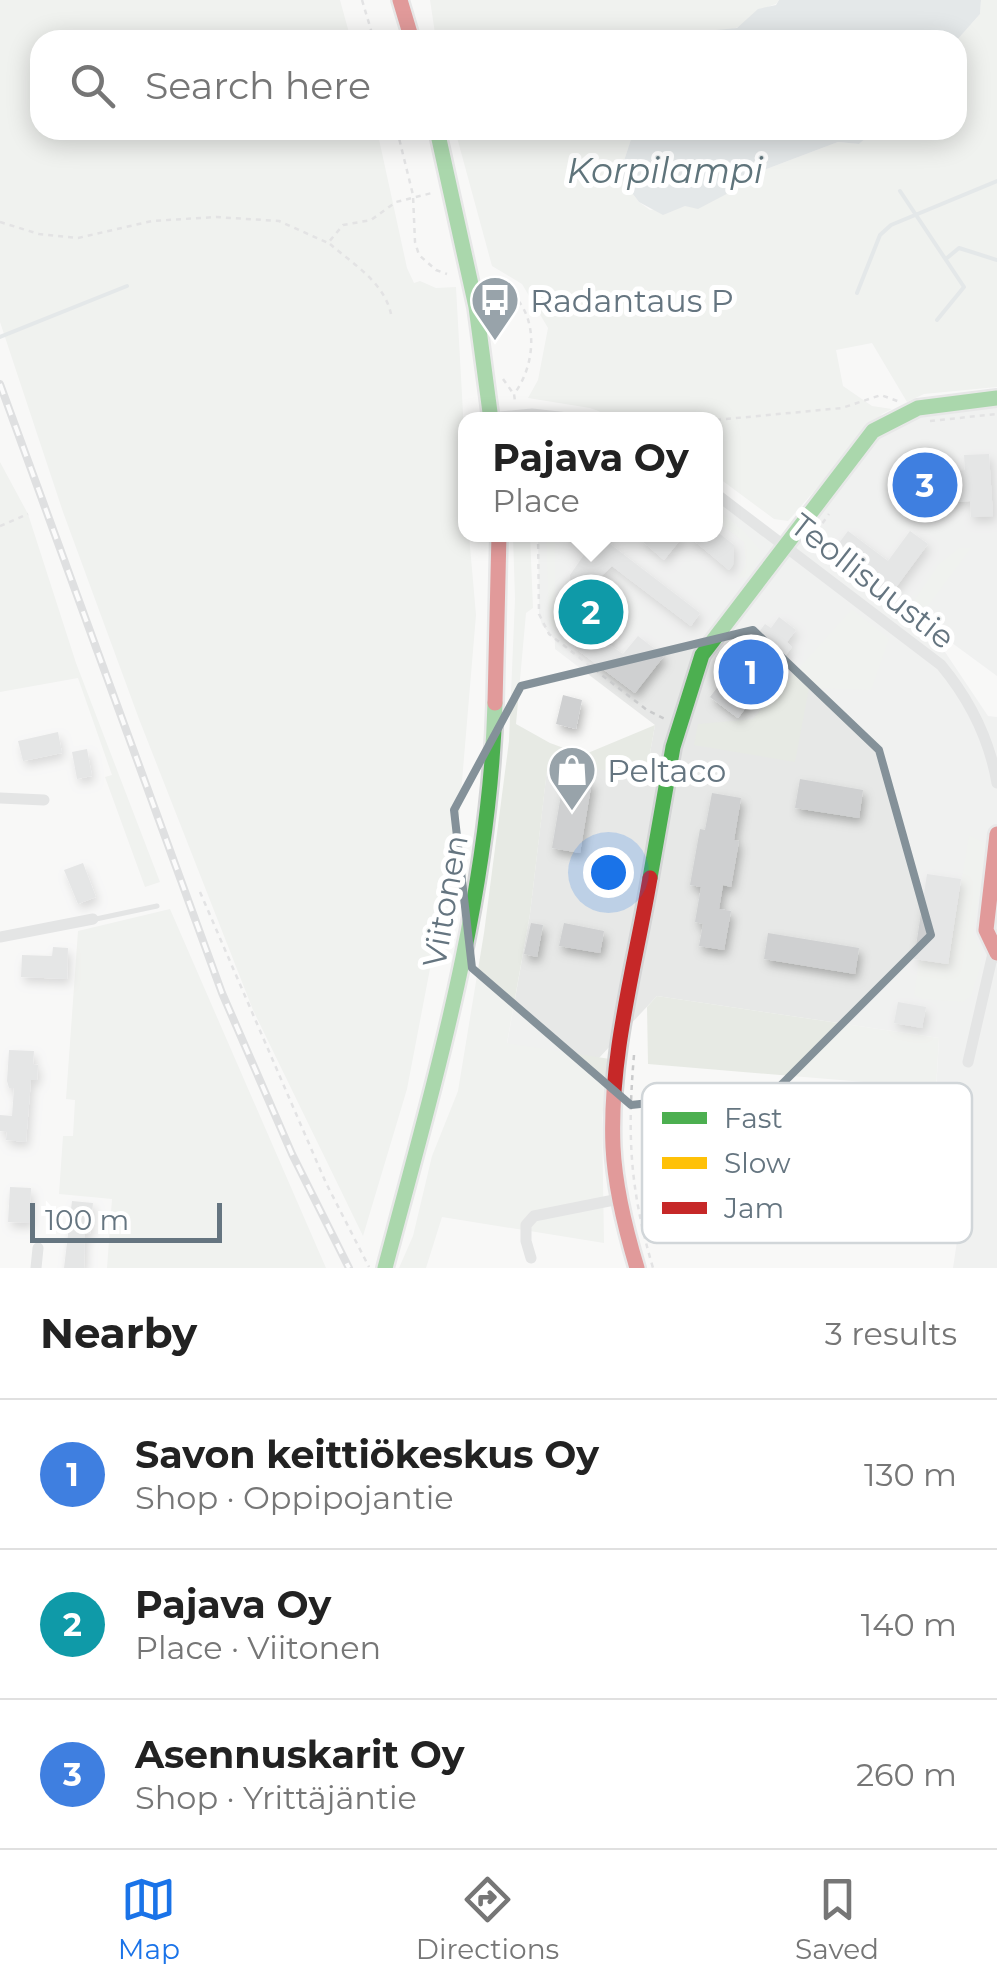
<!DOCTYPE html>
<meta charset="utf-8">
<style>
:root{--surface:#fff;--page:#f2f2f2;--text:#222;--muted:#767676;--line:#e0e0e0;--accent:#1a73e8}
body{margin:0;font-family:Montserrat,sans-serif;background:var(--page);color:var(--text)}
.scale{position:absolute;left:30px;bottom:25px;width:192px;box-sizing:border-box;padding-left:10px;border:5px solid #657580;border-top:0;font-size:28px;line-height:35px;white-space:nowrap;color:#657580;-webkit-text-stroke:8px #fff;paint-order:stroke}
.you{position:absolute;left:608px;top:872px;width:35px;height:35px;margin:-25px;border:8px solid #fff;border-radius:50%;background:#1a73e8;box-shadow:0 0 0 15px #1a73e833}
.badge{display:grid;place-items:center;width:65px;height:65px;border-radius:50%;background:var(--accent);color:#fff;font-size:32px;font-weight:700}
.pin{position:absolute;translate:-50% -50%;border:5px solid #fff;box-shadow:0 2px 10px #0006}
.popup{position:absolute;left:458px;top:412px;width:265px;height:130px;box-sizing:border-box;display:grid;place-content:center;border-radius:20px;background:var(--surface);filter:drop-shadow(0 2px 8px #0005);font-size:32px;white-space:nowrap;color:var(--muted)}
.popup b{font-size:38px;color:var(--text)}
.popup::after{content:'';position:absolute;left:50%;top:100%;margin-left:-20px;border:20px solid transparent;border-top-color:var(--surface)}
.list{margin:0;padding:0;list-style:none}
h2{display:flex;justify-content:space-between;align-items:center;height:130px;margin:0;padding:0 40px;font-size:42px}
h2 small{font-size:32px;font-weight:400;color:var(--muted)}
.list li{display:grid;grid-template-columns:65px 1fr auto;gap:30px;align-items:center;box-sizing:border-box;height:150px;padding:0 40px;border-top:2px solid var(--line)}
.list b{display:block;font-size:38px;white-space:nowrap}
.list p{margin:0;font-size:32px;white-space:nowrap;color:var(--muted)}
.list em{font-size:32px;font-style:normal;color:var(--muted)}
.icon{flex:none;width:55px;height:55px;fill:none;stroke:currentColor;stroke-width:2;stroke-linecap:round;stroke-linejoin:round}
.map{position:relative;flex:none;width:997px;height:1268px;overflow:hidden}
.search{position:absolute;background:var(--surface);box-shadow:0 5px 25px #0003;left:30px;right:30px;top:30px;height:110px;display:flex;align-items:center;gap:25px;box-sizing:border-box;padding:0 35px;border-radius:30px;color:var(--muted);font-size:38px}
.sheet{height:580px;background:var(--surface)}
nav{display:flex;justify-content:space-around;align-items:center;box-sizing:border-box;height:140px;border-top:2px solid var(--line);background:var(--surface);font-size:28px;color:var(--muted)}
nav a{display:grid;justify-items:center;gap:5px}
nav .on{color:var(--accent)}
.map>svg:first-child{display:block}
.built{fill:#e7e8e7}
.green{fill:#e7eae4}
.water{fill:#cdd5d7}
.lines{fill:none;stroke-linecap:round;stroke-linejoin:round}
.stream{stroke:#cdd5d7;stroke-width:4}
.building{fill:#cfd0d1;filter:url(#shadow)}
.fast-casing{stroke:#d4d5d6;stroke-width:20}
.jam-casing{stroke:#d4d5d6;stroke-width:20}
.path{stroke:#cacbcc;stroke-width:2.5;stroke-dasharray:5 5;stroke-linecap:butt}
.lane{stroke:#cccece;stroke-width:5}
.street{stroke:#cccece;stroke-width:11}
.fast{stroke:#4caf50;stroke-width:15}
.jam{stroke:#c62828;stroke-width:15}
.rail-casing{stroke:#c2c4c5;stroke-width:8}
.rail{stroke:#fff;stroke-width:4;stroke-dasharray:11;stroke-linecap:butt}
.marked{fill:none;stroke:#849199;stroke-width:8;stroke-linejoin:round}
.labels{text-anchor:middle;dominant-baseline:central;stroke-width:10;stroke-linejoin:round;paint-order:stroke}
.poi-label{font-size:32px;fill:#657580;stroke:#fff;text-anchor:start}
.street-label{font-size:32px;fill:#657580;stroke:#fff}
.water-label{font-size:35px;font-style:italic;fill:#5f747b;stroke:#fff}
.key{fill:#fff;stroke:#d1d6d9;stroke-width:2.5}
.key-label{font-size:28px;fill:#657580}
</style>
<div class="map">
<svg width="997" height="1268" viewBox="0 0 997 1268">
<defs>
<filter id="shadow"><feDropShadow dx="3" dy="5.5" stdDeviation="5" flood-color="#0004"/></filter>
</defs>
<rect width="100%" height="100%" fill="#f8f8f7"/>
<path class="built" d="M997,398V676L948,640L939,643L988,716L997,717V1268H953L972,1141L947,1124L935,1109L939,1038L657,996L599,1058L507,1044L530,914L548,761L646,776L655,725L555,649V640L542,625L539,614L538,535L716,534V494L784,546L852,456L898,415Z"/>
<path class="green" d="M0,0H340L351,40H40V130H377L407,268L414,283L420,281L436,288L456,287L466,467V534L469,535L476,615L459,817L407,1089L363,1236L253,1010L139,719L63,512L0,322Z
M430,0H779L776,4C760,9 754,16 741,25C728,34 720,26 704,40H436Z
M981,0H997V387L924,394L907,402L872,343L836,350L843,386L872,406L892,409L882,414L788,521L774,519L716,476V420L620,419L590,408L528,398L538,380L548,328L522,284L492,266L455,130H634L619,176L639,202L650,210L685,206L738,188L756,173L838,142L859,144L875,130H957V40L980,14Z
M0,462L28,514L76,663L160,882L145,887L105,777L112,775L78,678L0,692Z
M716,509L744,531L760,550V557L749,577L737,578L746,565L744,542L716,520Z
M513,535H530L533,608L526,613L516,724L550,743L583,755L655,725L646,776L548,762L530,914L507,1043L610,1059L602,1118L604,1243L442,1217L426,1268H399L413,1236L432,1156L458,1091L484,933L509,741L515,599Z
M546,535H555V632L549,621Z
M959,548H971L925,610L907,620L903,617L939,564Z
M852,609L889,639L871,690L809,688L795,762L694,745L698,724L753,719Z
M969,835L987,844L973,934L982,952L980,968L971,996L963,1002L922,999L914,995L919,960L948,963Z
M170,909L326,1268H107L112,1199L59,1194L63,1136H73L75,1100L66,1099L78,931Z
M657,996L939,1038L936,1088L648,1064L647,1007Z"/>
<path class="water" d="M779,0H981L980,14L957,40H704L716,30L737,28L758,9L776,5Z
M634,130H875L859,144L838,142L756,173L738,188L698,209L685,206L663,215L639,202L619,176Z"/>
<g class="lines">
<path class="stream" d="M900,191L964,287L937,320
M947,258L959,248L997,260
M857,293L880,235L891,225L997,181
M0,337L127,286"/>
</g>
<path class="building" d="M989,454L993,516L971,517L970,501L942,503V508L911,509L910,491H897L896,472L912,471L911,459L941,458L942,472L965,470L964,455Z
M848,531L888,561L910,531L928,544L894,590L836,547Z
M570,534H597L700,613L691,626L612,566L597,580L607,587L610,645L623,654L638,636L664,656L635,693L575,648L570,575L588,549Z
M646,534H685L664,560L641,540Z
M686,534H720L734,545L733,565L729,570Z
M779,617L796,630L787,642L792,647L738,718L710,697L765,624L771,628Z
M563,695L582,700L576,729L556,724Z
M58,732L62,753L23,761L18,741Z
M87,749L92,776L77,779L72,752Z
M564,777L592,781L580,853L552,848Z
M800,779L863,790L859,818L795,808Z
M712,793L741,798L734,840L739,841L731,887L723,885L719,909L731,911L724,950L699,946L703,924L695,922L701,887L690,885L700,829L705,830Z
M592,856L615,859L612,873L589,870Z
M83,863L96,897L78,904L64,870Z
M927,874L961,879L948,964L914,959Z
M531,923L543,925L537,957L524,954Z
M564,923L604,931L600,953L559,946Z
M768,933L859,948L855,974L764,959Z
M53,947L68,948L67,979L21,977L22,955L52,956Z
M898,1002L926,1007L922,1028L894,1023Z
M9,1050L34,1051L33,1064L38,1065L37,1080H31L26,1142L6,1140L7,1132L0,1131V1115L12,1116L14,1088H9L7,1081Z
M10,1187L31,1188L30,1223L8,1222Z
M72,1201L93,1203L90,1234L85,1233L84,1268H64Z"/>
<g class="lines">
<g class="fast-casing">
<path id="fast" d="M437,130L476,307L491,420
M650,878L673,747L702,655L873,431L918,408L997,398
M385,1268C434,1083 490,895 495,703"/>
</g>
<g class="jam-casing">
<path id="jam" d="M400,0L412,40
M495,703L499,534
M997,834L986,930L997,953
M637,1268C625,1228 615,1188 613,1147C609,1057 635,966 650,878"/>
</g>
<path class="path" d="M362,0L374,40
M397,130L413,195L415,242L419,255L436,270L447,274
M0,222L39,234L78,238L152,221L216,217L279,221L328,243L343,225L371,220L396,202L432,193
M330,244C353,264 384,282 391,314
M494,284C539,299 540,360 514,394L515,401
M503,379L513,393
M716,420L842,408L881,395L900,402
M930,421L997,414
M0,526L28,514
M538,534L539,614L549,634L647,710L667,720
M810,550L814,535L829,514
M200,892L326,1183L369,1267
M634,1055C627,1136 630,1190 653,1268"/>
<path class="lane" d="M96,919L157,906"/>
<path class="street" d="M490,418L532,414L586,420
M716,494L941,665C970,700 989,737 997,783
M0,798L44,800
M0,937L93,919
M968,1062L994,949
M531,1258L526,1241V1225L534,1216L619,1199
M36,1268L38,1248"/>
<use href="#fast" class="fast"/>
<use href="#jam" class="jam"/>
<g class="rail-casing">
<path id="rail" d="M0,384L222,993L292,1154L349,1268"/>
</g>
<use href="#rail" class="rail"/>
</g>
<path d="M0 0H997V1268H0ZM753,630L879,750L931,935L777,1089L631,1105L472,968L454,810L521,686Z" fill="#f8f8f7" fill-opacity=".55" fill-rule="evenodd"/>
<path class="marked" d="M753,630L879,750L931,935L777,1089L631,1105L472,968L454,810L521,686Z"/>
<defs>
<g id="bus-pin" transform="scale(2.5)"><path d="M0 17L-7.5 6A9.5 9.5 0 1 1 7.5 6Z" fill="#98a3aa" stroke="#fff"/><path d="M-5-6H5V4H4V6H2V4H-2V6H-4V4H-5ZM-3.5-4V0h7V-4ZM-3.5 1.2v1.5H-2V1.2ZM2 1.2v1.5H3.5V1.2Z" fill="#fff"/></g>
<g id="shop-pin" transform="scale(2.5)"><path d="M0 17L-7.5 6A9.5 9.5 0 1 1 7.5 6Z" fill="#98a3aa" stroke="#fff"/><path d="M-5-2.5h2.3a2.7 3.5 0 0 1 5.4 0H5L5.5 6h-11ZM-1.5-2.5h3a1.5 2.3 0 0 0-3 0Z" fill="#fff"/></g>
</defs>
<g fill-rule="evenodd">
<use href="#bus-pin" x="495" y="300"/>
<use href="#shop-pin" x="572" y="770"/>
</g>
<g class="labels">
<g class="poi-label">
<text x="530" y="300">Radantaus P</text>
<text x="607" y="770">Peltaco</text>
</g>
<g class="street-label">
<text transform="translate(873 581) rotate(38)">Teollisuustie</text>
<text transform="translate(445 901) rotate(-80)">Viitonen</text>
</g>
<g class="water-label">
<text x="665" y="170">Korpilampi</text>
</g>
</g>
<rect x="642" y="1083" width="330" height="160" rx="15" class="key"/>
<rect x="662" y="1112" width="45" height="12" fill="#4caf50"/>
<rect x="662" y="1157" width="45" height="12" fill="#ffc107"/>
<rect x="662" y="1202" width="45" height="12" fill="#c62828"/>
<g class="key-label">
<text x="724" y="1128">Fast</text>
<text x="724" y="1173">Slow</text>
<text x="724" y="1218">Jam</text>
</g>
</svg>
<div class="scale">100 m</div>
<div class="you"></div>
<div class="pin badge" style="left:751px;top:672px;background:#3f7fe0">1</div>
<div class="pin badge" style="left:591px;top:612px;background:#0f9aa8">2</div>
<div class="popup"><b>Pajava Oy</b>Place</div>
<div class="pin badge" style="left:925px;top:485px;background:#3f7fe0">3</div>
<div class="search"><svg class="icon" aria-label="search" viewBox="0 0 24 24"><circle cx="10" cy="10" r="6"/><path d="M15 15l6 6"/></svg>Search here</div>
</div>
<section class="sheet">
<h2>Nearby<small>3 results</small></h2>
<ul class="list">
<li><span class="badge" style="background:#3f7fe0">1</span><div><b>Savon keittiökeskus Oy</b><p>Shop · Oppipojantie</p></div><em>130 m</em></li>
<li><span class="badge" style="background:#0f9aa8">2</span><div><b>Pajava Oy</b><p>Place · Viitonen</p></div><em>140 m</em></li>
<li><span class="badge" style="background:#3f7fe0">3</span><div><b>Asennuskarit Oy</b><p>Shop · Yrittäjäntie</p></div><em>260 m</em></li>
</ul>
</section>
<nav>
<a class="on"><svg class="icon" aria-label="map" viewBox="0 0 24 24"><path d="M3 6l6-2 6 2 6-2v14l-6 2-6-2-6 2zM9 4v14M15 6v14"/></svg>Map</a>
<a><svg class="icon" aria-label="directions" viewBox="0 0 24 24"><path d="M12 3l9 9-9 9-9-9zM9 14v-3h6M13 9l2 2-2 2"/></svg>Directions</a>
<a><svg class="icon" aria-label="saved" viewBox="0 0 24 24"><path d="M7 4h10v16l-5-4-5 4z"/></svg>Saved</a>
</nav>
